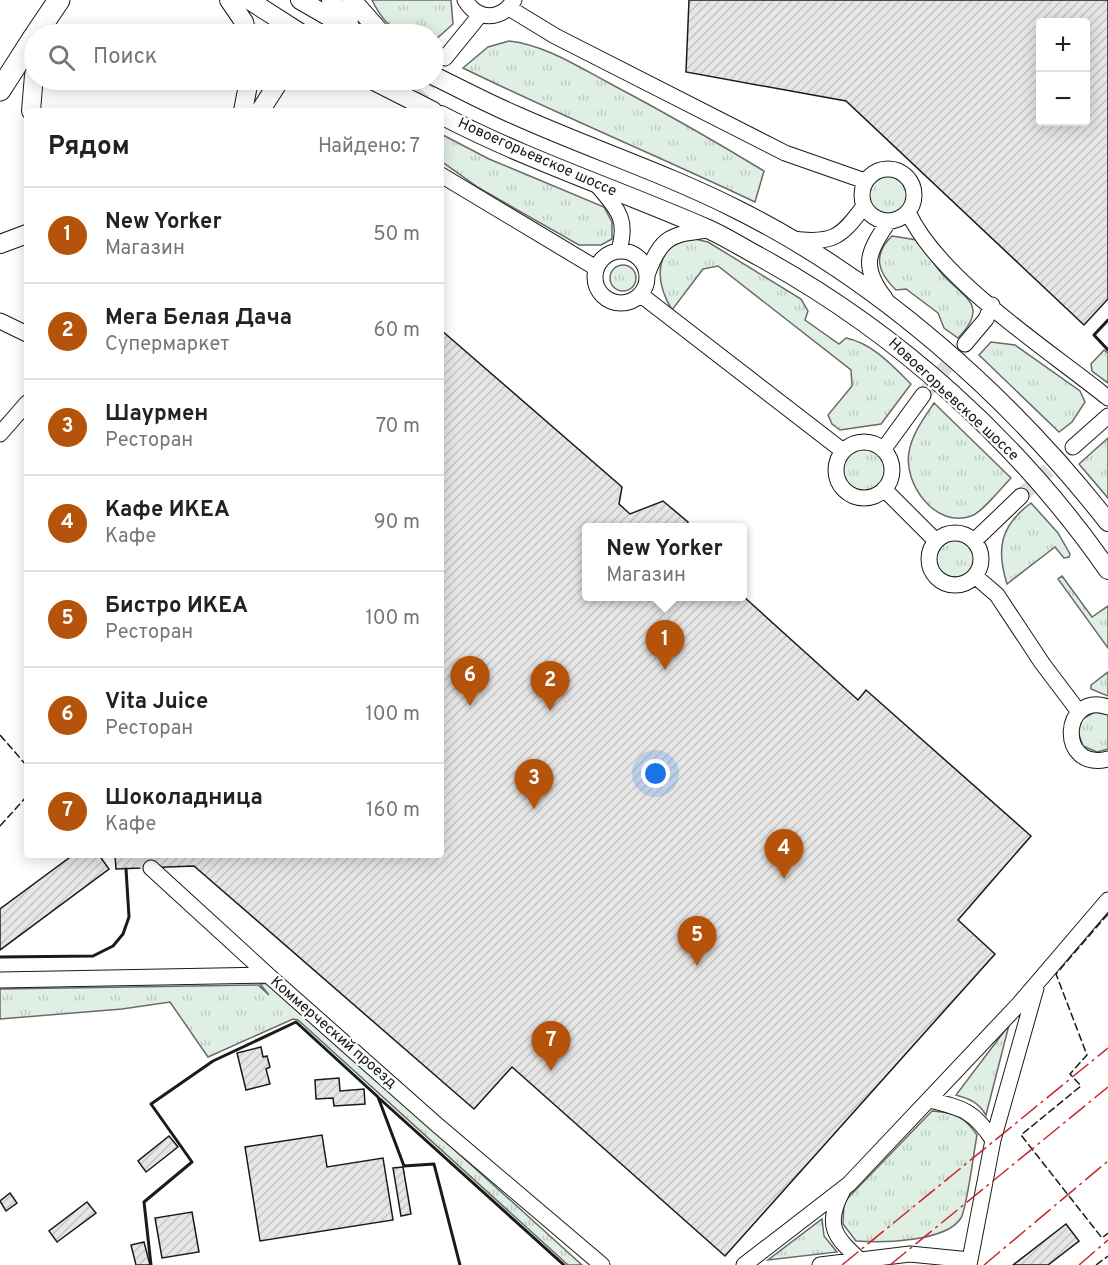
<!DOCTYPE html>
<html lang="ru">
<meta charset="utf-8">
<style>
:root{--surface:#fff;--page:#f6f6f6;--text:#222;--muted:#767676;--line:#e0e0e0;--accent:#b45309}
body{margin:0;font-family:Overpass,sans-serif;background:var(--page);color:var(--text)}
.controls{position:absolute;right:18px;top:18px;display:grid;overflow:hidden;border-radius:6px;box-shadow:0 3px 15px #0003}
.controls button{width:54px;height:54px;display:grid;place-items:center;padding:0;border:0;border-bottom:2px solid var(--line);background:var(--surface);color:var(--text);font:30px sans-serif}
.you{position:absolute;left:656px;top:774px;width:21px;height:21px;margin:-15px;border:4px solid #fff;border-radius:50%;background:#1a73e8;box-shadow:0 0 0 9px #1a73e833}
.badge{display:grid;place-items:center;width:39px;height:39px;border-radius:50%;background:var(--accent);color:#fff;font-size:20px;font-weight:700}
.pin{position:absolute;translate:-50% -50px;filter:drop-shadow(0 2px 3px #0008)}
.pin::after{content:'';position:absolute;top:32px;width:21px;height:18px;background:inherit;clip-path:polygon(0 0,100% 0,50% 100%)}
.popup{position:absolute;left:582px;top:523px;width:165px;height:78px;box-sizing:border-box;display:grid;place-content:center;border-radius:6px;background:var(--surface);filter:drop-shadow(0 2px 4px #0005);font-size:20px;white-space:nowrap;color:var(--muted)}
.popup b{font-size:22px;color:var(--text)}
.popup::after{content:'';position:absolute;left:50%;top:100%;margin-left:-12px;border:12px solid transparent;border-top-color:var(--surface)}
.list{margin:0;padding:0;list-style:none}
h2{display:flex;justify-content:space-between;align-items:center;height:78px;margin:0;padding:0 24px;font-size:26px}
h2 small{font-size:20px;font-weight:400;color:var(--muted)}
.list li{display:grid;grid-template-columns:39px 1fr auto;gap:18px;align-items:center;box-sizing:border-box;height:96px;padding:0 24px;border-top:2px solid var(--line)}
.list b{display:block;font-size:22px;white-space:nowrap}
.list p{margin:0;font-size:20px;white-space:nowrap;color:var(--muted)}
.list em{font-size:20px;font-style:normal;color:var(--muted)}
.icon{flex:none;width:33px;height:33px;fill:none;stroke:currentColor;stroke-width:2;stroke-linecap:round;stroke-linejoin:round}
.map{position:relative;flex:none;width:1108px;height:1265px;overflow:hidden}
.search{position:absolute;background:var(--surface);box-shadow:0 3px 15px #0003;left:24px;top:24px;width:420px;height:66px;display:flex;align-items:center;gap:15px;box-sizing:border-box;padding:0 21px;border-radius:33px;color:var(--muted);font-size:22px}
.panel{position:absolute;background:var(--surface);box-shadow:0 3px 15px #0003;left:24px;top:108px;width:420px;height:750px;border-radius:6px}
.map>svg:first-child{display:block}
.grass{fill:url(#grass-tufts);stroke:#6a6a6a;stroke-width:1.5}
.building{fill:url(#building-hatch);stroke:#1a1a1a;stroke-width:1.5;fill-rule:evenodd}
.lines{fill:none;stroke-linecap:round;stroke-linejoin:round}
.minor-tunnel{stroke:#ddd;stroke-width:15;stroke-dasharray:15 8;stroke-linecap:butt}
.minor-casing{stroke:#1a1a1a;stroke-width:17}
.major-casing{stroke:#1a1a1a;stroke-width:20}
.highway-casing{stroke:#1a1a1a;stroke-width:23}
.minor{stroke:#fff;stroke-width:15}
.major{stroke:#fff;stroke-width:18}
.highway{stroke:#fff;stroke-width:21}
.fence{stroke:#1a1a1a;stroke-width:1.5;stroke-dasharray:8 3;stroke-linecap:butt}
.wall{stroke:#1a1a1a;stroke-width:3}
.power{stroke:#c62828;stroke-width:1.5;stroke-dasharray:21 4.5 3 4.5;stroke-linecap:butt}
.labels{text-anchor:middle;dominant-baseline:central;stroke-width:4.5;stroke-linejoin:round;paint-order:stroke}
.street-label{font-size:15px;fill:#1a1a1a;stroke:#fff}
</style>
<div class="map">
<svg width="1108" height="1265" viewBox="0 0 1108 1265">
<defs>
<pattern id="grass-tufts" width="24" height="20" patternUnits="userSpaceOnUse" patternTransform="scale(1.5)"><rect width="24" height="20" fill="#e0efe3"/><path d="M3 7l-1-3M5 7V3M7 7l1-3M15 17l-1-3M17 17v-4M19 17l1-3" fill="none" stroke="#c0ccc2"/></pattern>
<pattern id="building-hatch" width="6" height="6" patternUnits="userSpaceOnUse" patternTransform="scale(1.5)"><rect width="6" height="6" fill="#e6e6e6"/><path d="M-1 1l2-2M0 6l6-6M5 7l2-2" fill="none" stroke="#c5c5c5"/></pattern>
</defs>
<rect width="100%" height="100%" fill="#fff"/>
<path class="grass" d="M372,0H451L453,24L434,41V34C400,34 388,33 372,0Z
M509,41C545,45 577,66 609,83C662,111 713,140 764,171L755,202C658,156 559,115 463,68L488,47Z
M441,134L489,159L604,207L612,222V239L601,245H579L479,188L441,161Z
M868 195a20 20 0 1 1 40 0a20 20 0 1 1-40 0Z
M892,236L917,240C926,251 933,264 943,275C966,299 989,306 958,338L944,328L938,313L906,289L896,290C878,273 872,255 892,236Z
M695,239L708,242L801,299L808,311L805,320L839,344L846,338C872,343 893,366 911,384L881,424L840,430L832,424L828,415L852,386L851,370L718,266L703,269L672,310C654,280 653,243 695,239Z
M610 278a13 13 0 1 1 26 0a13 13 0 1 1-26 0Z
M991,342L1015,345L1080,391L1085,402L1072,422L1059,432L979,355Z
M1104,350L1108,353V383L1092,371L1091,364Z
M934,403L1011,478C1002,487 982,513 971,516C936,529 903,484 909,452C912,434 924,418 934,403Z
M1108,438V498L1079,464Z
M843 470a21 21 0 1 1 42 0a21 21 0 1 1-42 0Z
M1031,503L1058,533L1070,554L1069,557L1064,558L1055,547L1007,584C996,549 1000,526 1031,503Z
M936 558a19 19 0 1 1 38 0a19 19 0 1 1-38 0Z
M1062,576L1092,617L1108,606V648L1058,579Z
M1108,672V696L1091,689V685Z
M1095,712L1108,714V749L1097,752L1083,746L1078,732L1082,719Z
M270,983L561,1246L582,1265H568L298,1020L293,1019L208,1057L170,1002L122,1009L0,1019V989L258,985L269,995L260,984Z
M1009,1025L986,1115C978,1102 970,1099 956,1095Z
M932,1111C954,1112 965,1117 977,1135C974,1150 967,1208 961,1218C946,1242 882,1243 856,1241L843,1224L844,1202Z
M822,1219L824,1236L837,1252L768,1260Z"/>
<path class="building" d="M689,0H1108V299L1084,325L846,101L686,72ZM1040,22H1086V122H1040Z
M441,330L622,487L619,504L630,514L663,501L688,522L686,528H587V596H743L858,700L866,690L1031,836L958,920L995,954L725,1256L512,1067L474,1109L194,866L116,869L115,855H441Z
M73,855H99L109,869L0,950V909Z
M261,1047L263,1057L267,1056L270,1067L266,1069L270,1084L246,1090L237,1053Z
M339,1078L340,1091L364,1089L365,1104L334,1106L333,1098L316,1099L315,1080Z
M322,1135L327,1167L383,1158L393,1220L260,1241L245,1147Z
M169,1136L178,1147L146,1172L138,1161Z
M403,1167L411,1214L401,1216L393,1168Z
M10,1193L17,1203L6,1211L0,1201Z
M87,1202L96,1213L57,1242L49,1231Z
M192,1212L199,1252L162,1258L155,1218Z
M1066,1224L1079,1241L1048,1265H1013Z
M144,1242L150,1265H136L131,1245Z"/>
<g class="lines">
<path class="minor-tunnel" d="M415,104L431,80
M923,395L961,349
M1021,496L1073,447
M137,855L151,868"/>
<g class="minor-casing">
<path id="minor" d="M465,0C478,21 501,21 514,0
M509,8L555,36L785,153L865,181
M445,58L480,15
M862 195a26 26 0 1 1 52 0a26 26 0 1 1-52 0Z
M441,175L596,268
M598,186C618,210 628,219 619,250
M908,212C939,280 1049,350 1108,398
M792,239C832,244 841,238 864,206
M595 277a26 26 0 1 1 52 0a26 26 0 1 1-52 0Z
M647,275C661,236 671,234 709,230
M641,295L843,451
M885,298C860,266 868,252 889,221
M0,321L27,334
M965,344L986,319L992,305
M0,434L27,403
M836 470a28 28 0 1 1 56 0a28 28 0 1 1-56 0Z
M1073,447L1108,416
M883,450L923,395
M884,489L935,540
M929 559a26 26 0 1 1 52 0a26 26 0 1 1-52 0Z
M974,541L1021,496
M975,576L997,595L1042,663L1079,712
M1108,707C1061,691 1057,772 1108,759
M151,868L268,975
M0,980L268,975L436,1124L602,1265
M929,1100C963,1108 974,1111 993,1140
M842,1192C824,1226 835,1237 861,1261
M744,1265L849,1184L1019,1004L1108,900
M820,1265L910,1254L970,1260
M969,1265L993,1140L1036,988"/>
</g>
<g class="major-casing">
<path id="major" d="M229,0L244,22L247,34
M249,0L302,34
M300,0L359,34
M331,0L349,23
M352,0L382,34
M434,76C461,89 487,103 515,115C588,148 665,173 736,209C879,280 1010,397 1108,522
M372,80L433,111
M31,111L34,75
M243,111L249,80
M260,111L280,80
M441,115C527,160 619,190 708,229C726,237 743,248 760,257C897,332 1018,441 1108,570
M0,244L27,234"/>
</g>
<g class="highway-casing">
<path id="highway" d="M36,34L59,0
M0,90L34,37"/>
</g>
<use href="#minor" class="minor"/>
<use href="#major" class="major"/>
<use href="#highway" class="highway"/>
<path class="fence" d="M0,735L27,766
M0,826L27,796
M1108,914L1056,974L1087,1055L1070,1074L1081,1086L1021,1135L1102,1238L1108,1233
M1096,1265L1108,1256"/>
<path class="wall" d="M1108,320L1094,335L1108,350
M0,957L93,956L113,946L123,934L129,917L126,869
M380,1099L564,1265
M151,1265L144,1202L192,1162L151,1104L213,1061L296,1022L378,1097L404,1166L434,1164L460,1265"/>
<path class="power" d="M842,1265L1108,1048
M890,1265L1108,1087
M984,1265L1108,1161
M1079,1265L1108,1240"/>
</g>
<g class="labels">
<g class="street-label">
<text transform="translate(537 158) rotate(24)">Новоегорьевское шоссе</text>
<text transform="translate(953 400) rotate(43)">Новоегорьевское шоссе</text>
<text transform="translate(333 1033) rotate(41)">Коммерческий проезд</text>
</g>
</g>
</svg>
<div class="controls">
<button>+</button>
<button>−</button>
</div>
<div class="you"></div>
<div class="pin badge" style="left:665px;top:670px">1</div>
<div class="popup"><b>New Yorker</b>Магазин</div>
<div class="pin badge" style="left:550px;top:711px">2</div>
<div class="pin badge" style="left:534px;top:809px">3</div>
<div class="pin badge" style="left:784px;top:879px">4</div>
<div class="pin badge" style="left:697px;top:966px">5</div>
<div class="pin badge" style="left:470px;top:706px">6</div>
<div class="pin badge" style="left:551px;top:1071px">7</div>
<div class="search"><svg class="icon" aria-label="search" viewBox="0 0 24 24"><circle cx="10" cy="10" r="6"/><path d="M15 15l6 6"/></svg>Поиск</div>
<section class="panel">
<h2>Рядом<small>Найдено: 7</small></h2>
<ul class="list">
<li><span class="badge">1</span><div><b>New Yorker</b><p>Магазин</p></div><em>50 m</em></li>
<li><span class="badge">2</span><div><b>Мега Белая Дача</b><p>Супермаркет</p></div><em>60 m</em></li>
<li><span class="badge">3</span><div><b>Шаурмен</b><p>Ресторан</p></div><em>70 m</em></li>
<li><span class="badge">4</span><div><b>Кафе ИКЕА</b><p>Кафе</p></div><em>90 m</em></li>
<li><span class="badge">5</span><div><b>Бистро ИКЕА</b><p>Ресторан</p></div><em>100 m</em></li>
<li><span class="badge">6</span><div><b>Vita Juice</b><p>Ресторан</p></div><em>100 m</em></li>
<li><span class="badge">7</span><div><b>Шоколадница</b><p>Кафе</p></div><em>160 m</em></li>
</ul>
</section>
</div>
